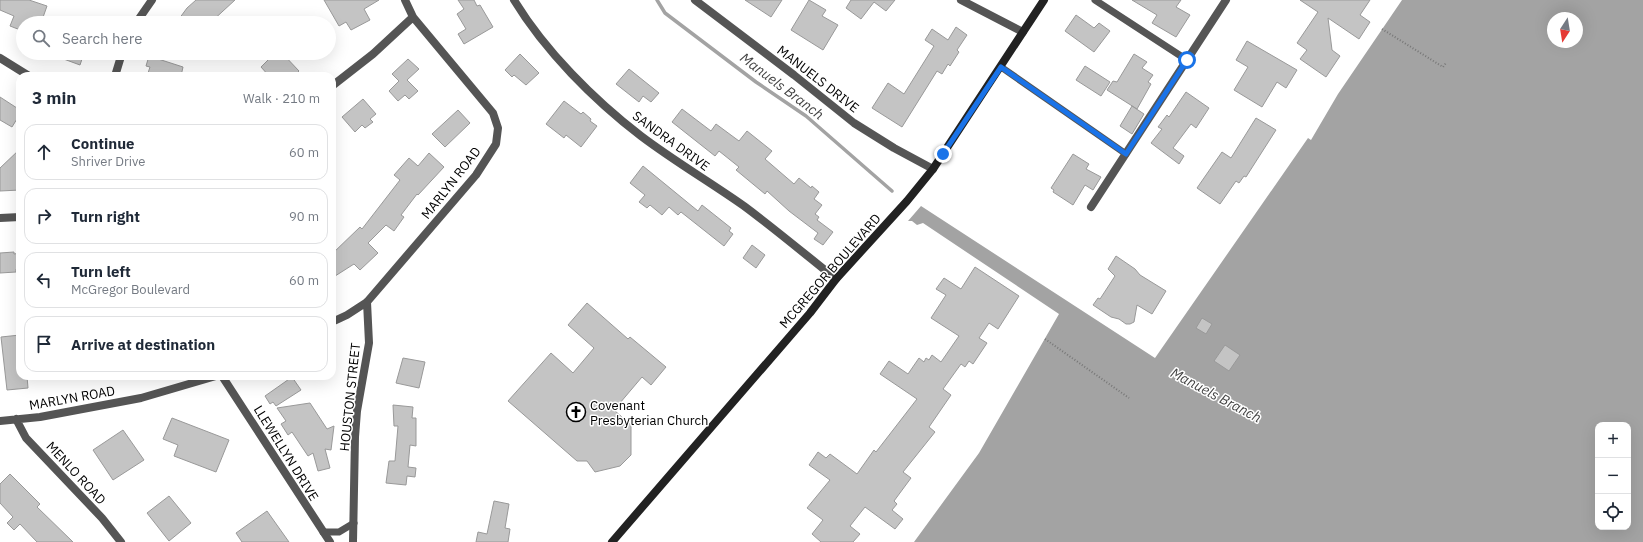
<!DOCTYPE html>
<meta charset="utf-8">
<style>
:root{--surface:#fff;--page:#f2f2f3;--text:#1f2937;--muted:#747a83;--line:#e0e1e3}
body{margin:0;font-family:"IBM Plex Sans",sans-serif;background:var(--page);color:var(--text)}
.controls{position:absolute;right:12px;bottom:12px;display:grid;overflow:hidden;border-radius:8px;box-shadow:0 4px 16px #0002}
.controls button{width:36px;height:36px;display:grid;place-items:center;padding:0;border:0;border-bottom:1px solid var(--line);background:var(--surface);color:var(--text);font:20px sans-serif}
.compass{position:absolute;left:1547px;top:12px;width:36px;height:36px;border-radius:50%;background:var(--surface);box-shadow:0 4px 16px #0002;rotate:192deg}
.stop{position:absolute;width:12px;height:12px;margin:-9px;border:3px solid #1a73e8;border-radius:50%;background:#fff}
.stop.end{background:#1a73e8;border-color:#fff;box-shadow:0 1px 4px #0008}
.list{margin:0;padding:0;list-style:none}
h2{display:flex;justify-content:space-between;align-items:center;height:52px;margin:0;padding:0 16px;font-size:17px}
h2 small{font-size:13px;font-weight:400;color:var(--muted)}
.list li{display:grid;grid-template-columns:26px 1fr auto;gap:12px;align-items:center;box-sizing:border-box;height:56px;margin:0 8px 8px;padding:0 8px;border:1px solid var(--line);border-radius:12px}
.list b{display:block;font-size:15px;white-space:nowrap}
.list p{margin:0;font-size:13px;white-space:nowrap;color:var(--muted)}
.list em{font-size:13px;font-style:normal;color:var(--muted)}
.icon{flex:none;width:22px;height:22px;fill:none;stroke:currentColor;stroke-width:2;stroke-linecap:round;stroke-linejoin:round}
.map{position:relative;flex:none;width:1643px;height:542px;overflow:hidden}
.search{position:absolute;background:var(--surface);box-shadow:0 4px 16px #0002;left:16px;top:16px;width:320px;height:44px;display:flex;align-items:center;gap:10px;box-sizing:border-box;padding:0 14px;border-radius:22px;color:var(--muted);font-size:15px}
.panel{position:absolute;background:var(--surface);box-shadow:0 4px 16px #0002;left:16px;top:72px;width:320px;height:308px;border-radius:12px}
.map>svg:first-child{display:block}
.water{fill:#a3a3a3;fill-rule:evenodd}
.lines{fill:none;stroke-linecap:round;stroke-linejoin:round}
.stream{stroke:#a3a3a3;stroke-width:3.5}
.building{fill:#c4c4c4;stroke:#999}
.path{stroke:#777;stroke-width:2;stroke-dasharray:1 2;stroke-linecap:butt}
.service{stroke:#555;stroke-width:7}
.minor{stroke:#555;stroke-width:8}
.secondary{stroke:#222;stroke-width:8}
.route{stroke:#1a73e8;stroke-width:5}
.labels{text-anchor:middle;dominant-baseline:central;stroke-width:3;stroke-linejoin:round;paint-order:stroke}
.street-label{font-size:13px;fill:#000;stroke:#fff}
.poi-label{font-size:13px;fill:#000;stroke:#fff;text-anchor:start}
.water-label{font-size:14px;font-style:italic;fill:#444;stroke:#fff}
</style>
<div class="map">
<svg width="1643" height="542" viewBox="0 0 1643 542">
<rect width="100%" height="100%" fill="#fff"/>
<path class="water" d="M1402,0H1643V542H914L979,453L1059,314L923,223L917,225L912,221H908L921,206L1155,358L1308,138L1311,140L1338,94ZM1553,18H1577V42H1553ZM1598,425H1628V527H1598Z"/>
<g class="lines">
<path class="stream" d="M657,0L665,13L756,82L806,116L892,191"/>
</g>
<path class="building" d="M0,0H29L47,6L41,23H23V31L10,26L14,16L0,10Z
M196,0H235L210,23H176L187,8Z
M324,0H379L364,9L370,20L351,30L346,22L339,26Z
M458,0H474L477,6L480,5L493,27L464,44L458,34L466,29L457,14L464,9Z
M745,0H782L771,17Z
M809,0L826,10L822,16L838,25L823,50L791,30Z
M851,0H895L886,11L874,2L861,19L846,8Z
M1132,0H1181L1176,7L1190,15L1176,37L1152,23L1157,15Z
M1300,0H1370L1360,15L1370,22L1359,39L1328,18L1332,50L1340,56L1326,77L1300,59L1307,50L1297,43L1318,12Z
M1076,15L1094,28L1099,23L1110,31L1094,52L1065,31Z
M956,27L967,35L957,50L959,52L950,66L948,64L942,74L937,71L902,127L872,108L888,83L904,94L934,46L925,40L932,29L948,40Z
M1247,41L1297,70L1286,88L1277,82L1262,107L1234,90L1248,67L1236,60Z
M50,53H84L80,65L50,54Z
M275,53H282L299,71L294,76H269L261,67Z
M520,54L539,73L526,85L514,75L512,77L505,70Z
M1134,54L1147,62L1142,68L1153,75L1148,82L1151,84L1137,109L1107,90L1113,81L1117,82Z
M149,56L183,67L181,76L174,74V76H147L150,67L146,66Z
M408,59L419,69L407,80L418,91L409,99L405,95L398,101L389,91L399,81L392,74Z
M1085,66L1110,82L1101,96L1076,80Z
M629,69L659,93L651,102L643,96L639,102L616,84Z
M1186,92L1209,108L1196,128L1191,124L1173,148L1184,156L1179,164L1151,143L1162,129L1158,127L1167,115L1169,117Z
M0,97L20,110V114L12,127L0,120Z
M363,99L376,114L370,119L373,122L365,128L362,125L355,132L342,117Z
M564,101L581,114L583,112L591,119L590,121L597,126L581,147L566,135L564,138L546,124Z
M1132,106L1144,114L1132,134L1120,126Z
M682,109L711,131L716,124L739,141L747,131L772,151L765,159L794,184L799,178L811,188L812,186L819,192L814,199L822,205L815,214L819,217L817,220L833,232L823,245L814,239L818,233L789,211L767,191L765,194L736,170L739,167L719,151L715,156L672,122Z
M458,110L470,123L445,147L432,134Z
M1256,118L1276,130L1246,177L1244,176L1239,183L1236,181L1220,204L1197,188L1222,152L1231,158Z
M20,149V190L0,191V168Z
M429,153L444,167L418,195L417,194L401,215L404,217L394,231L386,225L368,243L378,253L360,270L354,264L332,278V254L360,227L362,229L400,180L394,175L409,158L418,166Z
M1073,154L1089,164L1086,169L1101,177L1093,190L1085,185L1073,205L1053,192L1054,190L1051,188Z
M643,166L698,211L702,205L731,228L729,231L733,234L724,246L681,212L678,215L669,207L662,215L650,205L647,208L639,202L645,195L630,183Z
M752,245L765,255L756,268L743,258Z
M14,252V254L20,253V269H16V272L0,273V253Z
M1116,256L1135,269L1140,275L1166,291L1152,314L1137,305L1134,322L1130,324H1126L1119,319L1111,317L1093,305L1098,298L1100,299L1115,276L1108,269Z
M975,267L1019,296L998,329L989,323L979,338L987,343L973,364L969,361L965,367L961,364L943,389L951,395L929,427L935,432L903,472L911,478L894,501L897,504L892,510L903,519L895,529L865,507L850,526L860,534L853,542H821L812,534L823,520L807,508L830,480L809,465L818,452L826,458L830,454L857,474L874,450L876,452L917,399L880,374L889,361L908,374L919,358L924,362L926,358L929,360L932,355L941,362L959,336L931,318L946,295L936,289L944,278L961,289Z
M587,303L628,339L630,337L666,367L651,385L642,377L614,410L631,425V455L620,466L595,472L587,461H577L508,401L551,353L573,373L594,348L568,325Z
M1202,318L1212,324L1206,334L1196,328Z
M20,335V376H27L28,388L7,390L1,337Z
M1225,345L1240,355L1229,371L1214,361Z
M403,358L425,362L419,388L396,383Z
M292,377L301,390L276,406L273,402L270,404L265,396Z
M310,403L327,429L334,426L331,450L325,449L330,468L318,471L313,453L308,456L292,432L288,435L281,424L286,421L277,408Z
M393,405L413,407L412,418H416V446L410,445L408,467L416,468L415,477L407,476L406,485L386,483L389,461H395L398,426H394Z
M172,418L229,440L216,472L174,456L178,445L163,439Z
M123,430L144,460L113,480L93,450Z
M10,474L40,504L37,507L73,542H37L20,524L14,530L7,523L13,517L0,503V484Z
M169,496L191,523L169,541L147,513Z
M494,501L509,504L505,528L510,529L508,542H476L478,532L487,534Z
M267,511L289,542H242L236,533Z"/>
<g class="lines">
<path class="path" d="M1382,29L1443,67L1446,63
M1045,339L1129,398"/>
<path class="service" d="M1095,0L1187,60
M1001,67L1126,154
M323,532H339L354,523"/>
<path class="minor" d="M514,0C545,51 594,100 641,136C674,161 710,182 744,206C775,229 806,255 836,279
M695,0L794,75L854,123L894,148L933,169
M961,0L1023,32
M136,23L152,0
M0,58L29,76
M115,76L122,53
M332,86L373,54L413,17
M1091,207L1226,0
M0,218L20,217
M332,322L347,315L367,302L476,175L496,144L498,128L493,113L413,17L405,0
M222,376L330,542
M16,419L26,438L102,518L121,542
M0,421L40,417L141,398L216,376
M353,542L355,437L357,411L369,343L367,302"/>
<path class="secondary" d="M612,542L810,313L836,279L907,201L933,169L1044,0"/>
</g>
<g class="lines">
<path class="route" d="M943,154L1001,67L1126,154L1187,60"/>
</g>
<defs>
<g id="church-ring" transform="scale(1)"><circle r="9.5" fill="#fff" stroke="#000" stroke-width="1.5"/><path d="M-1.2-6h2.4v3.5h3.3v2.4h-3.3V6h-2.4V-.1h-3.3v-2.4h3.3Z" fill="#000"/></g>
</defs>
<g fill-rule="evenodd">
<use href="#church-ring" x="576" y="412"/>
</g>
<g class="labels">
<g class="street-label">
<text transform="translate(818 79) rotate(38)">MANUELS DRIVE</text>
<text transform="translate(671 141) rotate(36)">SANDRA DRIVE</text>
<text transform="translate(451 183) rotate(-52)">MARLYN ROAD</text>
<text transform="translate(830 271) rotate(-49)">MCGREGOR BOULEVARD</text>
<text transform="translate(350 397) rotate(-84)">HOUSTON STREET</text>
<text transform="translate(72 398) rotate(-10)">MARLYN ROAD</text>
<text transform="translate(286 453) rotate(58)">LLEWELLYN DRIVE</text>
<text transform="translate(76 473) rotate(47)">MENLO ROAD</text>
</g>
<g class="poi-label">
<text x="590" y="405">Covenant<tspan x="590" dy="15">Presbyterian Church</tspan></text>
</g>
<g class="water-label">
<text transform="translate(782 86) rotate(37)">Manuels Branch</text>
<text transform="translate(1216 395) rotate(28)">Manuels Branch</text>
</g>
</g>
</svg>
<div class="controls">
<button>+</button>
<button>−</button>
<button><svg class="icon" aria-label="locate" viewBox="0 0 24 24"><circle cx="12" cy="12" r="6"/><path d="M12 2v4M12 18v4M2 12h4M18 12h4"/></svg></button>
</div>
<svg class="compass" viewBox="-18 -18 36 36"><path d="M0-13l5 13h-10z" fill="#e53935"/><path d="M0 13l5-13h-10z" fill="#747a83"/></svg>
<div class="stop" style="left:1187px;top:60px"></div>
<div class="stop end" style="left:943px;top:154px"></div>
<div class="search"><svg class="icon" aria-label="search" viewBox="0 0 24 24"><circle cx="10" cy="10" r="6"/><path d="M15 15l6 6"/></svg>Search here</div>
<section class="panel">
<h2>3 min<small>Walk · 210 m</small></h2>
<ul class="list">
<li><svg class="icon" aria-label="ahead" viewBox="0 0 24 24"><path d="M12 20V5M6 11l6-6 6 6"/></svg><div><b>Continue</b><p>Shriver Drive</p></div><em>60 m</em></li>
<li><svg class="icon" aria-label="right" viewBox="0 0 24 24"><path d="M7 20v-9h11M14 6l5 5-5 5"/></svg><div><b>Turn right</b></div><em>90 m</em></li>
<li><svg class="icon" aria-label="left" viewBox="0 0 24 24"><path d="M17 20v-9H6M10 6l-5 5 5 5"/></svg><div><b>Turn left</b><p>McGregor Boulevard</p></div><em>60 m</em></li>
<li><svg class="icon" aria-label="arrive" viewBox="0 0 24 24"><path d="M6 21V4h12l-3 4 3 4H6"/></svg><div><b>Arrive at destination</b></div></li>
</ul>
</section>
</div>
